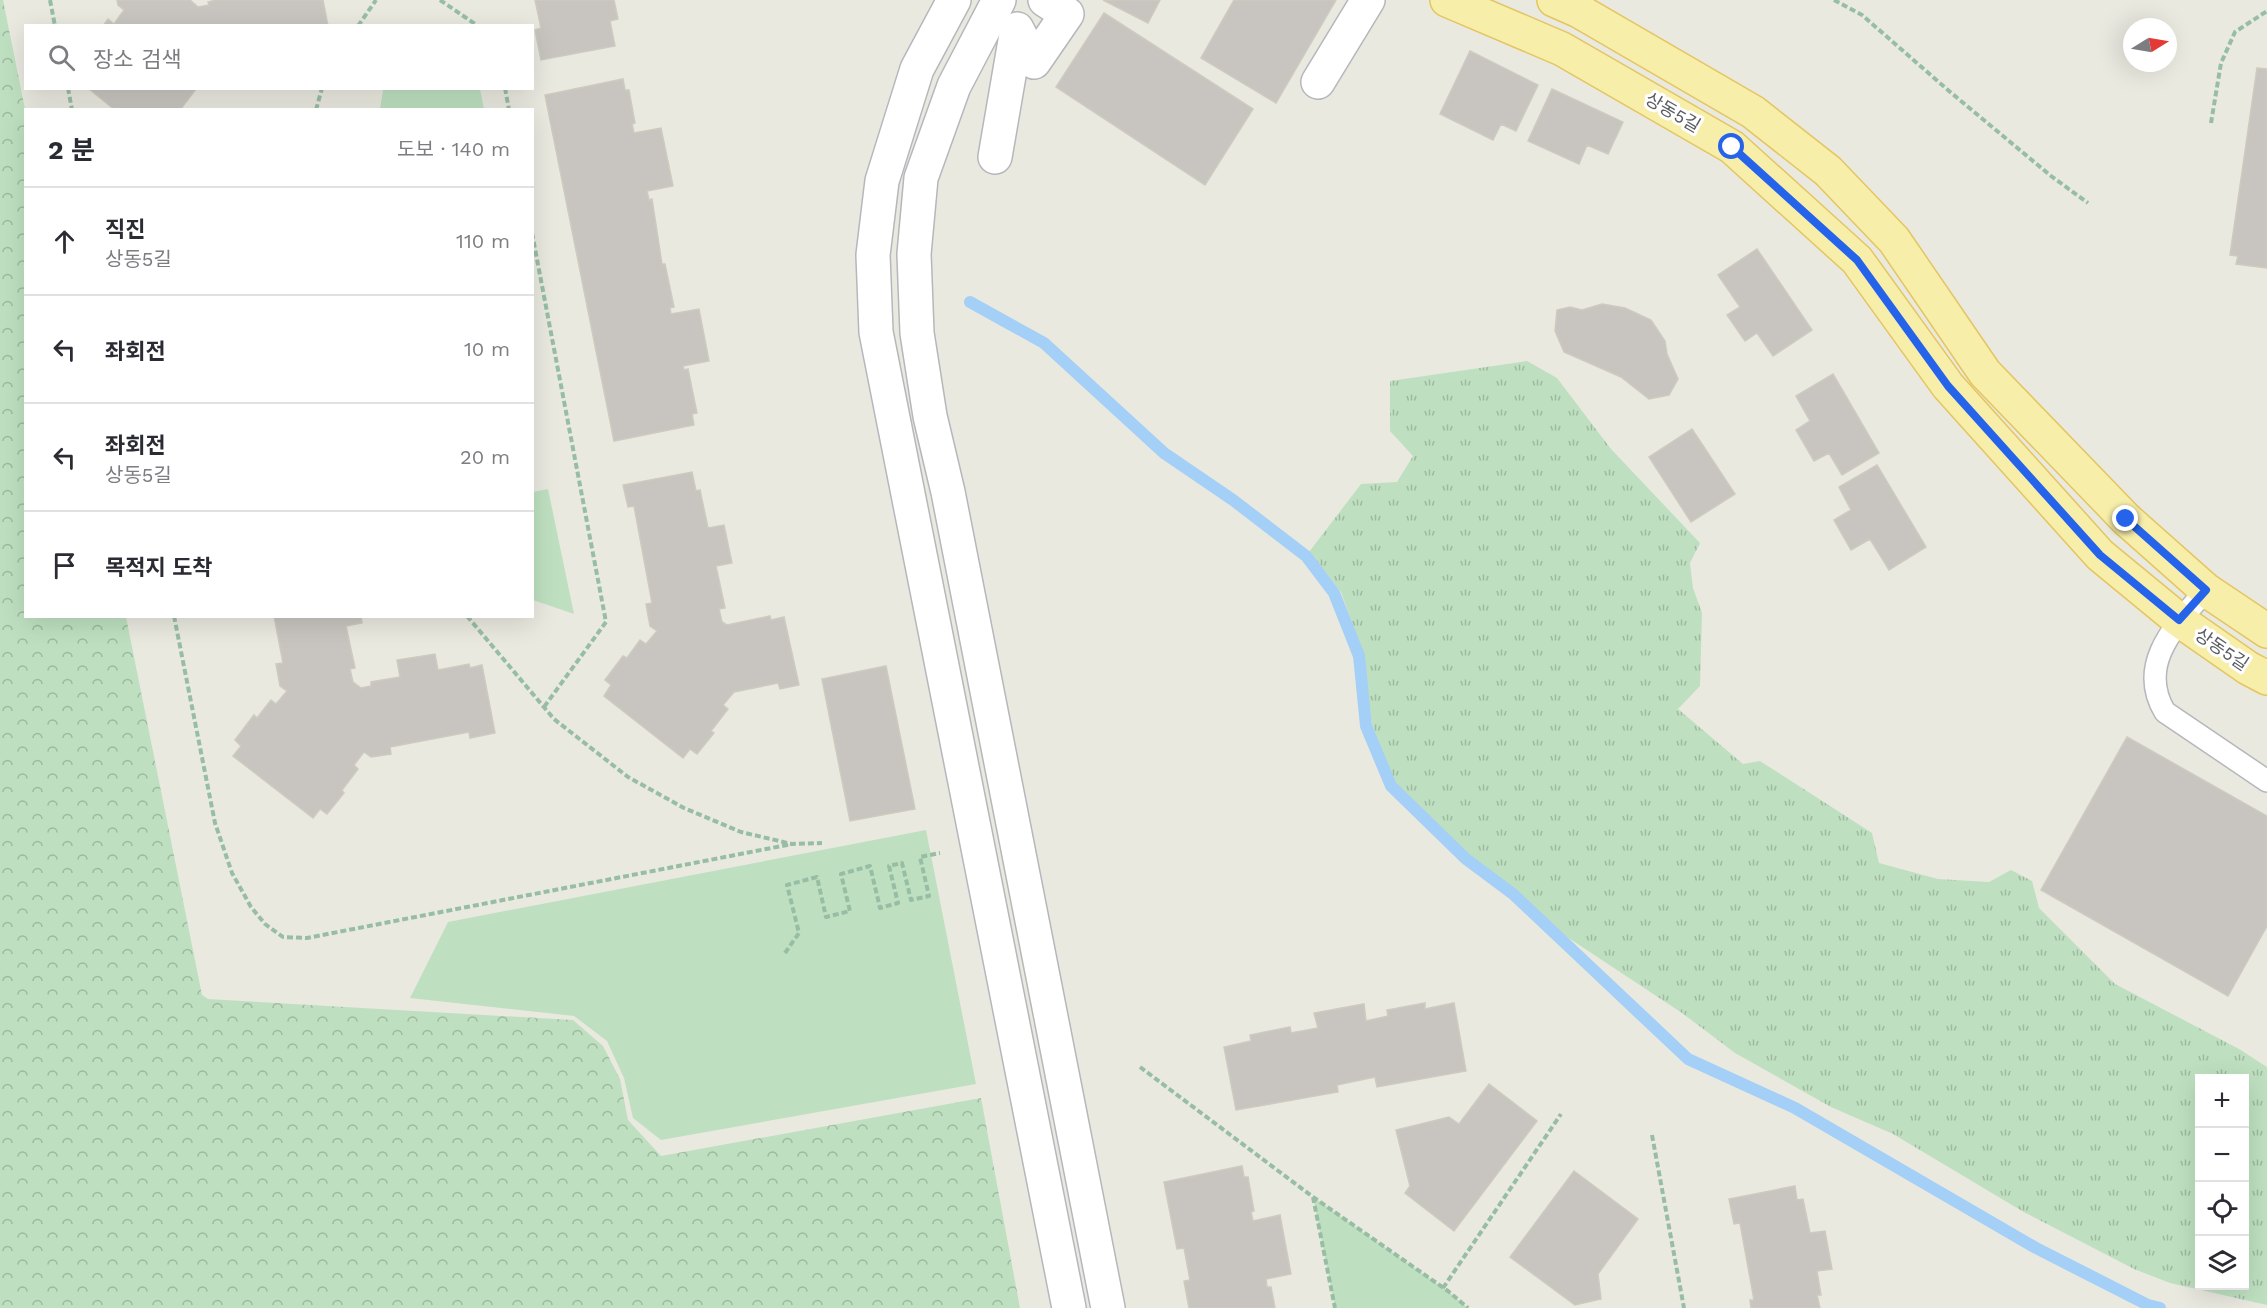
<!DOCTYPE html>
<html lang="ko">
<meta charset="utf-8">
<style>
:root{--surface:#fff;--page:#f7f7f7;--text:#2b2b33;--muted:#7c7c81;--line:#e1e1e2}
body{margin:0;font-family:"Work Sans","Noto Sans KR",sans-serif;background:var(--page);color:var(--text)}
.controls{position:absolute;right:18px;bottom:18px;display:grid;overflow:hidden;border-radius:0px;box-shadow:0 6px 24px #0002}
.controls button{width:54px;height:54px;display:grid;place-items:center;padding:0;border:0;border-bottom:2px solid var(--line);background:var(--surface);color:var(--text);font:30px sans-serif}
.compass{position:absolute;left:2123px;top:18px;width:54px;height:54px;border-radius:50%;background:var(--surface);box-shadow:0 6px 24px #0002;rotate:79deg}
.stop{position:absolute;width:18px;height:18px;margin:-14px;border:4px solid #2563eb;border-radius:50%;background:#fff}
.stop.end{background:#2563eb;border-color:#fff;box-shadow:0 2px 6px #0008}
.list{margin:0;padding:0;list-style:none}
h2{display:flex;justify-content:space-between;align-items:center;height:78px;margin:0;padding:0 24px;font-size:26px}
h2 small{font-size:20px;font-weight:400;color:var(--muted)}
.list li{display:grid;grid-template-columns:39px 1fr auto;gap:18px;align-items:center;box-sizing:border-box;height:108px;padding:0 24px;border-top:2px solid var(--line)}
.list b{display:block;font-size:22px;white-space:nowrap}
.list p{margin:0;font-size:20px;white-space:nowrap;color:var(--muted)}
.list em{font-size:20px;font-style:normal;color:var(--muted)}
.icon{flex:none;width:33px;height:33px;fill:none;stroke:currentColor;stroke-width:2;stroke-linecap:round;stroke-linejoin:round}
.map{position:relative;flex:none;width:2267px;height:1308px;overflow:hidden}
.search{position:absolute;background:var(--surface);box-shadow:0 6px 24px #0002;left:24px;top:24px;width:510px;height:66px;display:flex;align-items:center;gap:15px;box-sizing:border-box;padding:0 21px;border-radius:0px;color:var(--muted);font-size:22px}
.panel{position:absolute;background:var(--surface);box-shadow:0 6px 24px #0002;left:24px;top:108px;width:510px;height:510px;border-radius:0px}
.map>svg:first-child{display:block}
.grass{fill:url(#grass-tufts);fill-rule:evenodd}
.forest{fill:url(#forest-crowns)}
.park{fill:#bee0c0}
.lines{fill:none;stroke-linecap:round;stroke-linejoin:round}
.stream{stroke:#a4cff7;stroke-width:12}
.building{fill:#c8c5c0;stroke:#cecabf;stroke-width:1.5}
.service-casing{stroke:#b6b7bc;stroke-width:24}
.minor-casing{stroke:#b6b7bc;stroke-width:36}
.tertiary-casing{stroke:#b6b7bc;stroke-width:36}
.primary-casing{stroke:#e4c560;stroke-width:36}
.path{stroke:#97bea4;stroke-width:4;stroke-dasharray:6 3;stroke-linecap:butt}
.service{stroke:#fff;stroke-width:21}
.minor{stroke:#fff;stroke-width:33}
.tertiary{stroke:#fff;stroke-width:33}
.primary{stroke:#f7eea9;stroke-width:33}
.route{stroke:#2563eb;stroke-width:8}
.labels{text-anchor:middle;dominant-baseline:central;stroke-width:6;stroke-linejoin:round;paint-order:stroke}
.street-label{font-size:18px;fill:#595c60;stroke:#fff}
</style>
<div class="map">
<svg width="2267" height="1308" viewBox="0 0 2267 1308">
<defs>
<pattern id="grass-tufts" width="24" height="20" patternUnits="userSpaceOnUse" patternTransform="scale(1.5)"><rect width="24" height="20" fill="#bee0c0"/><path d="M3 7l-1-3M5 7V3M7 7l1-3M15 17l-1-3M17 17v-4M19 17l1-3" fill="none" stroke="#9db99f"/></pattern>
<pattern id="forest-crowns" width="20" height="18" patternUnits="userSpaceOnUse" patternTransform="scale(1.5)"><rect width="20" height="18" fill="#bee0c0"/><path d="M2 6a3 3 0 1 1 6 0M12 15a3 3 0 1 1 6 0" fill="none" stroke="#9db99f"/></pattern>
</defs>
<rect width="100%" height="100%" fill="#eae9e0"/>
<path class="grass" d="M1527,361L1557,378L1611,449L1700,543L1690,563L1693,588L1702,613L1700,686L1678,709L1743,764L1760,761L1872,833L1879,863L1938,879L1989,882L2011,870L2032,881L2039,908L2115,984L2239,1049L2267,1067V1305L2170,1283L2134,1269L2022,1211L1893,1134L1831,1107L1735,1053L1682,1013L1558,931L1517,891L1466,853L1395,783L1372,725L1363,653L1341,592L1309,552L1361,484L1397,482L1413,456L1390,431V381ZM2200,1078H2244V1286H2200Z"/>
<path class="forest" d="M0,0H3L26,114V616L126,617L202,995L208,999L573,1020L603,1046L620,1079L628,1120L661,1156L981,1098L1020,1308H0Z"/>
<path class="park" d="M398,88L480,89L484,109H380L383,90Z
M548,489L574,614L533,600V492Z
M926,830L976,1084L661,1140L633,1118L624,1078L607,1041L574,1016L410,998L448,922Z
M1313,1197L1448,1291L1468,1308H1335Z"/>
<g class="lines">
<path class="stream" d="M970,302L1044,343L1164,453L1233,500L1306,556L1334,593L1359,656L1366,726L1391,786L1466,859L1513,894L1688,1059L1795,1108L2036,1248L2148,1305L2160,1308"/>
</g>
<path class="building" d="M117,0H190L198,7L209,5L208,2L216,0H323L328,26H103L108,19L114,24L124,10L118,5Z
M535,0H614L618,19L610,21L615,46L541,60L535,30L541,28Z
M1103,0H1160L1148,23Z
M1234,0H1336L1276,103L1201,58Z
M1104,13L1253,109L1205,185L1056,87Z
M1470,51L1538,85L1516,131L1501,124L1493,140L1440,114Z
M2257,68L2267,69V268L2236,264L2238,256L2230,255Z
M623,79L625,90H629L635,123L632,124L634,133L661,128L673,186L647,191L649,200L652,199L662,264H665L674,307L670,308L671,314L699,309L709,361L683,366L684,370L688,369L697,413L692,414L694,425L614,441L545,95Z
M88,88H196V89L180,110H115Z
M1552,89L1623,122L1608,154L1587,145L1579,164L1528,141Z
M1757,249L1812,330L1773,356L1757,333L1745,341L1727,315L1740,307L1718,275Z
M1602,304L1625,308L1651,320L1665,341L1667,354L1678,379L1669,395L1649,399L1621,377L1564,352L1555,331L1557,310L1570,307L1582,310Z
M1833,374L1879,453L1842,475L1829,453L1814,461L1796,430L1810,421L1796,396Z
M1692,429L1735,494L1691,522L1649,457Z
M1877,465L1926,547L1889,570L1870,539L1851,550L1834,520L1851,510L1839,487Z
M692,472L696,491L700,490L708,528L724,525L732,563L716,566L725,608L719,609L722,622L727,625L770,616L771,620L784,617L799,685L780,689L778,683L734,692L723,705L728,709L711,731L714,733L697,754L690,749L683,758L604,696L611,685L605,680L623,656L627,658L640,640L646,644L657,631L650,626L646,604L652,603L634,506L628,507L623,485Z
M274,616H361L362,623L346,626L355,668L350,669L353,682L361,688L371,686V682L400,677L397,660L435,654L438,670L469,664L470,668L482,665L495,733L470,738L469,732L390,747L391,754L371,757L364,752L354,765L358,769L342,790L344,793L327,814L320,809L313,818L233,756L241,746L235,740L254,715L257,718L271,700L276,704L287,691L280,686L276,664L283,663Z
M886,666L915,809L850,821L822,679Z
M2127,737L2267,816V926L2228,996L2041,890Z
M1425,1003V1009L1454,1003L1466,1071L1377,1087L1375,1077L1337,1085L1338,1092L1236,1110L1224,1047L1251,1041L1250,1035L1290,1027L1291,1033L1318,1028L1314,1013L1364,1004L1366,1021L1388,1016L1387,1010Z
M1489,1084L1537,1121L1454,1231L1405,1193L1410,1186L1396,1130L1449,1117L1459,1124Z
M1242,1166L1244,1177H1248L1254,1211L1251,1212L1253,1221L1280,1215L1291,1274L1266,1279L1267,1287H1271L1275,1308H1189L1184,1281L1190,1280L1184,1248L1177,1249L1164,1182Z
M1574,1171L1638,1219L1598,1274L1601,1299L1575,1305L1510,1257Z
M1795,1186L1797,1200L1803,1199L1810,1233L1825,1231L1832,1269L1817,1271L1821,1295H1817L1820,1308H1751L1750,1300H1754L1740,1223L1734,1224L1729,1199Z"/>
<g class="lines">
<g class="service-casing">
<path id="service" d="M2206,590C2176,625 2136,664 2165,712L2267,781"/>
</g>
<g class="minor-casing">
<path id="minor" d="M1318,82L1368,0
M995,157L1017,29L1034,62L1067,14L1045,0"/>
</g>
<g class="tertiary-casing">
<path id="tertiary" d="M954,0L917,69L882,181L873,255L876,332L1069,1308
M999,0L954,86L921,178L914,254L917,333L930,416L948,492L1108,1308"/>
</g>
<g class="primary-casing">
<path id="primary" d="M1447,0L1562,49L1732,147L1857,260L1948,386L2100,555L2179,620L2248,668L2267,678
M1554,0L1579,11L1753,112L1828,171L1894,240L1985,373L2126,519L2206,590L2267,631"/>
</g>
<path class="path" d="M50,0L55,26
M440,0L478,26
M1834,0L1862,15L1949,91L2051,176L2088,203
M358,26L376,0
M68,88L72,110
M505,88L509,110
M316,110L322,88
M2211,123L2221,63L2235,32L2267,11
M532,233L606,622L544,707
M174,616L215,823L232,873L251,907L265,924L283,937L307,938L792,844
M467,616L554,719L628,777L684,808L741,832L792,844L822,843
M785,953L799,933L787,885L817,877L826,917L850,911L841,874L870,866L880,908L898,903L889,866L902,863L911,900L929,896L920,857L940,853
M1140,1067L1313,1197L1448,1291L1468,1308
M1652,1135L1684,1308
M1313,1197L1335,1308
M1443,1288L1561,1114"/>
<use href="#service" class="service"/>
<use href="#minor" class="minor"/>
<use href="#tertiary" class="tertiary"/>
<use href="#primary" class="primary"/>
</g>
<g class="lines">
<path class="route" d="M1732,147L1857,260L1948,386L2100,555L2179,620L2206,590L2126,519"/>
</g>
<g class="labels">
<g class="street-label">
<text transform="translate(1673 112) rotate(30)">상동5길</text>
<text transform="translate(2222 649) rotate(34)">상동5길</text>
</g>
</g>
</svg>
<div class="controls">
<button>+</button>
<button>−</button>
<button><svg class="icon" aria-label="locate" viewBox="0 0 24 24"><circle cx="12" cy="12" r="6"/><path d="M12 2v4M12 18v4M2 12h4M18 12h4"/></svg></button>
<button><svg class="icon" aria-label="layers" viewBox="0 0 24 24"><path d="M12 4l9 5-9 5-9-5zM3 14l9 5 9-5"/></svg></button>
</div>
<svg class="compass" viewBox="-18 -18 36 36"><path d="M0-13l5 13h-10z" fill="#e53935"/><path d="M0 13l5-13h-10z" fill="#7c7c81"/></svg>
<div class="stop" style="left:1732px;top:147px"></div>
<div class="stop end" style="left:2126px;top:519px"></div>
<div class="search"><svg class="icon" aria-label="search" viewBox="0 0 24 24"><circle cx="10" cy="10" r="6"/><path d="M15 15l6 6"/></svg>장소 검색</div>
<section class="panel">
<h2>2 분<small>도보 · 140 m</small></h2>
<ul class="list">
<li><svg class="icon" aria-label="ahead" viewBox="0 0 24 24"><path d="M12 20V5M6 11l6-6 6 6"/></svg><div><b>직진</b><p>상동5길</p></div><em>110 m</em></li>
<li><svg class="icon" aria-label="left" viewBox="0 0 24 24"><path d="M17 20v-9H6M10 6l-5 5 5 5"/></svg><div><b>좌회전</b></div><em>10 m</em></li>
<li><svg class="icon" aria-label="left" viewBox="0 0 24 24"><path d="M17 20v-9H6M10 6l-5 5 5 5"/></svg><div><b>좌회전</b><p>상동5길</p></div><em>20 m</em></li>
<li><svg class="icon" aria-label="arrive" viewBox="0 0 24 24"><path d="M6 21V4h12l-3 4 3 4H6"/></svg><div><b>목적지 도착</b></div></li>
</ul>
</section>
</div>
